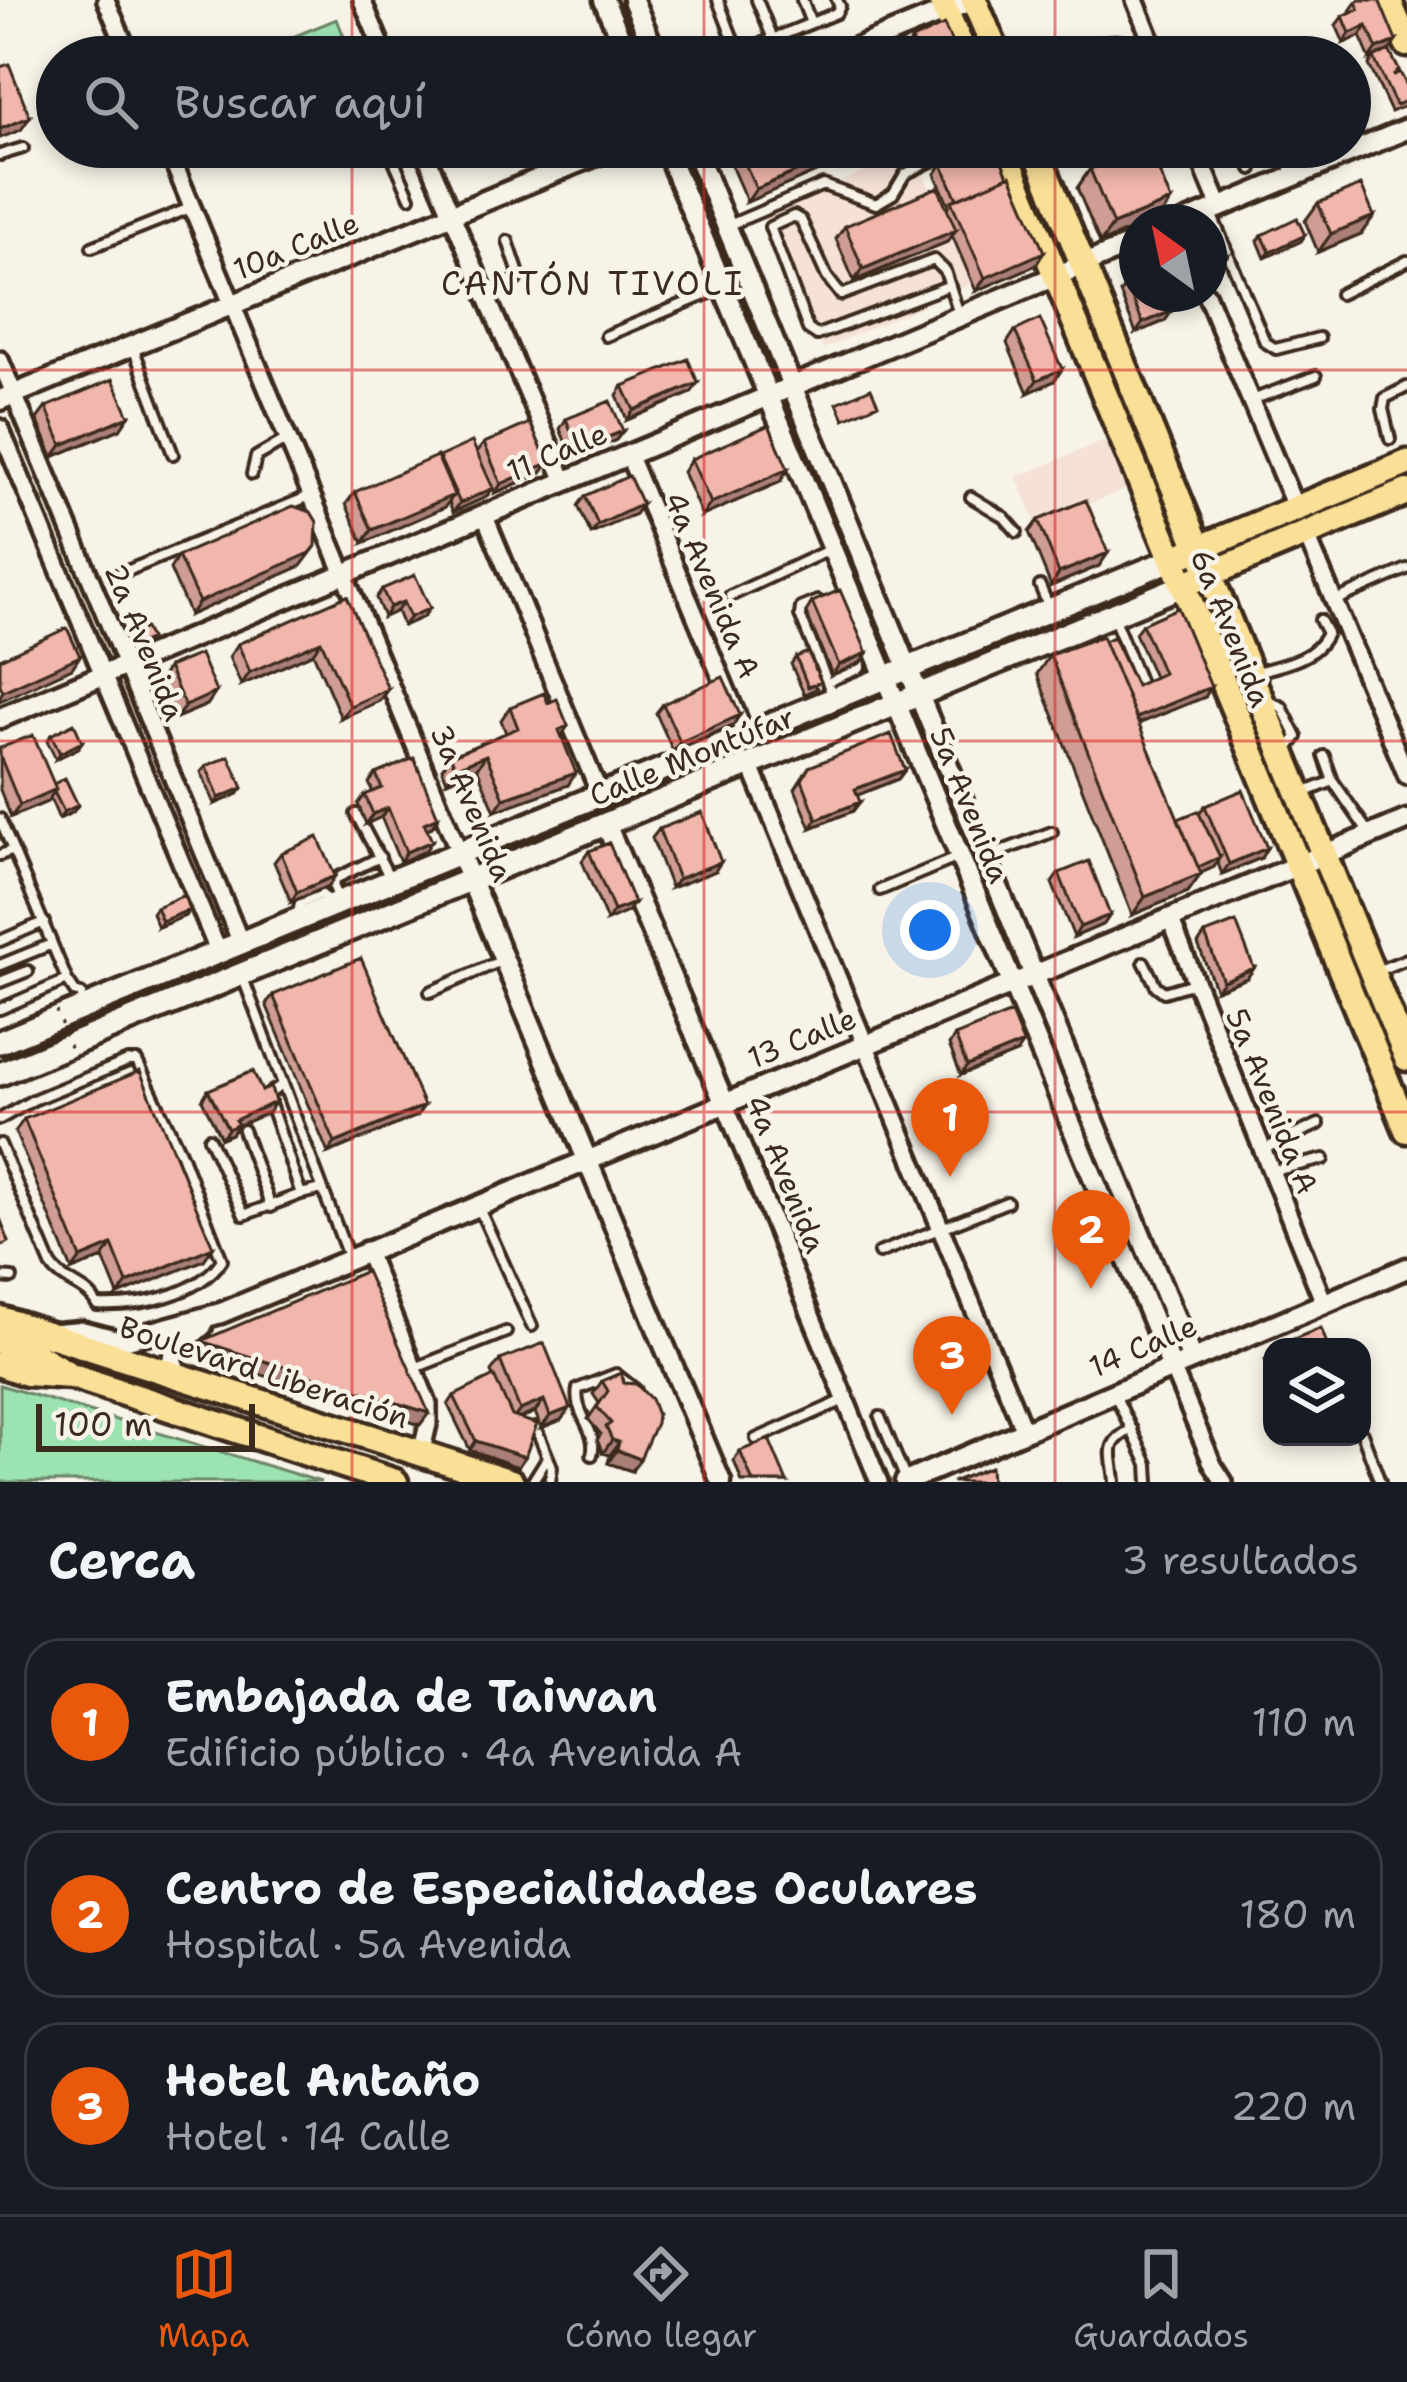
<!DOCTYPE html>
<html lang="es">
<meta charset="utf-8">
<style>
:root{--surface:#171b24;--page:#20242c;--text:#f1f3f6;--muted:#9ea1a6;--line:#363941;--accent:#ea580c}
body{margin:0;font-family:"Shantell Sans",sans-serif;background:var(--page);color:var(--text)}
.controls{position:absolute;right:36px;bottom:36px;display:grid;overflow:hidden;border-radius:24px;box-shadow:0 6px 18px #0003}
.controls button{width:108px;height:108px;display:grid;place-items:center;padding:0;border:0;border-bottom:3px solid var(--line);background:var(--surface);color:var(--text);font:60px sans-serif}
.compass{position:absolute;left:1119px;top:204px;width:108px;height:108px;border-radius:50%;background:var(--surface);box-shadow:0 6px 18px #0003;rotate:327deg}
.scale{position:absolute;left:36px;bottom:30px;width:219px;box-sizing:border-box;padding-left:12px;border:6px solid #3b2a1e;border-top:0;font-size:33px;line-height:42px;white-space:nowrap;color:#3b2a1e;-webkit-text-stroke:9px #f7f3e8;paint-order:stroke}
.you{position:absolute;left:930px;top:930px;width:42px;height:42px;margin:-30px;border:9px solid #fff;border-radius:50%;background:#1a73e8;box-shadow:0 0 0 18px #1a73e833}
.badge{display:grid;place-items:center;width:78px;height:78px;border-radius:50%;background:var(--accent);color:#fff;font-size:39px;font-weight:700}
.pin{position:absolute;translate:-50% -99px;filter:drop-shadow(0 3px 6px #0008)}
.pin::after{content:'';position:absolute;top:63px;width:42px;height:36px;background:inherit;clip-path:polygon(0 0,100% 0,50% 100%)}
.list{margin:0;padding:0;list-style:none}
h2{display:flex;justify-content:space-between;align-items:center;height:156px;margin:0;padding:0 48px;font-size:51px}
h2 small{font-size:39px;font-weight:400;color:var(--muted)}
.list li{display:grid;grid-template-columns:78px 1fr auto;gap:36px;align-items:center;box-sizing:border-box;height:168px;margin:0 24px 24px;padding:0 24px;border:3px solid var(--line);border-radius:36px}
.list b{display:block;font-size:45px;white-space:nowrap}
.list p{margin:0;font-size:39px;white-space:nowrap;color:var(--muted)}
.list em{font-size:39px;font-style:normal;color:var(--muted)}
.icon{flex:none;width:66px;height:66px;fill:none;stroke:currentColor;stroke-width:2;stroke-linecap:round;stroke-linejoin:round}
.map{position:relative;flex:none;width:1407px;height:1482px;overflow:hidden}
.search{position:absolute;background:var(--surface);box-shadow:0 6px 18px #0003;left:36px;right:36px;top:36px;height:132px;display:flex;align-items:center;gap:30px;box-sizing:border-box;padding:0 42px;border-radius:66px;color:var(--muted);font-size:45px}
.sheet{height:732px;background:var(--surface)}
nav{display:flex;justify-content:space-around;align-items:center;box-sizing:border-box;height:168px;border-top:3px solid var(--line);background:var(--surface);font-size:33px;color:var(--muted)}
nav a{display:grid;justify-items:center;gap:6px}
nav .on{color:var(--accent)}
.map>svg:first-child{display:block}
.built{fill:#f5e1d6}
.green{fill:#9ce3b2;stroke:#6c8668;stroke-width:3}
.lines{fill:none;stroke-linecap:round;stroke-linejoin:round}
.service-casing{stroke:#3b2a1e;stroke-width:16}
.minor-casing{stroke:#3b2a1e;stroke-width:24}
.tertiary-casing{stroke:#3b2a1e;stroke-width:27}
.secondary-casing{stroke:#3b2a1e;stroke-width:30}
.primary-casing{stroke:#3b2a1e;stroke-width:33}
.trunk-casing{stroke:#3b2a1e;stroke-width:33}
.service{stroke:#f7f3e8;stroke-width:8}
.minor{stroke:#f7f3e8;stroke-width:15}
.tertiary{stroke:#f7f3e8;stroke-width:18}
.secondary{stroke:#f7f3e8;stroke-width:21}
.primary{stroke:#fadf96;stroke-width:24}
.trunk{stroke:#fadf96;stroke-width:24}
.path-bridge{stroke:#3b2a1e;stroke-width:3;stroke-dasharray:3 9;stroke-linecap:butt}
.wall{fill:#cf9d94;stroke:#3b2a1e;stroke-width:3}
.shaded-wall{fill:#a97f78;stroke:#3b2a1e;stroke-width:3}
.building{fill:#f1b6ac;stroke:#3b2a1e;stroke-width:3}
.grid{fill:none;stroke:#d62828;stroke-width:3;stroke-opacity:0.55}
.labels{text-anchor:middle;dominant-baseline:central;stroke-width:9;stroke-linejoin:round;paint-order:stroke}
.street-label{font-size:30px;fill:#3b2a1e;stroke:#f7f3e8}
.neighbourhood-label{font-size:33px;letter-spacing:3px;fill:#3b2a1e;stroke:#f7f3e8}
</style>
<div class="map">
<svg width="1407" height="1482" viewBox="0 0 1407 1482">
<rect width="100%" height="100%" fill="#f7f3e8"/>
<filter id="ink" filterUnits="userSpaceOnUse"><feTurbulence type="fractalNoise" baseFrequency=".00833" numOctaves="2"/><feDisplacementMap in="SourceGraphic" scale="24" xChannelSelector="R" yChannelSelector="G"/><feConvolveMatrix kernelMatrix="1 2 1 2 8 2 1 2 1" color-interpolation-filters="sRGB"/></filter>
<g filter="url(#ink)">
<path class="built" d="M913,150L971,284L823,349L764,215Z
M1108,439L1130,488L1036,524L1017,477Z"/>
<path class="green" d="M337,19L352,57H243Z
M0,1385L321,1482H0Z"/>
<g class="lines">
<g class="service-casing">
<path id="service" d="M718,0L736,47L743,51L836,13L840,6L837,0
M757,0L773,39
M802,0L811,23
M1065,57C1085,49 1108,35 1129,43L1133,57
M388,147L410,197
M1241,147L1252,169
M1283,147L1292,174
M0,155L23,148
M1211,213L1265,342L1276,349L1319,338
M727,226L823,185L876,204L893,194L905,174L960,147
M92,247L190,208
M948,286L817,335L808,329L770,227L794,216L801,220L827,277L841,295L934,260L945,271L959,314
M486,294L517,280L519,274L508,241
M1340,294L1407,261
M606,336L722,288
M133,347L173,454
M1252,400L1316,376
M1390,439L1383,409L1385,398L1407,387
M252,474L256,457L287,439
M971,497L1004,517L1017,532
M117,575L310,496
M1040,586L1048,605
M730,596L831,549
M1336,600L1407,569
M818,601L801,608L800,615L832,694
M1113,616L1140,683
M1252,673C1279,666 1316,660 1327,633L1320,620
M827,682L860,668L859,653
M1270,702L1282,707L1297,737L1288,749
M1324,756L1333,781L1368,832
M1306,792L1333,781
M356,814L391,880
M0,819L67,980L75,992L81,994
M0,855L13,850
M989,856L1052,832
M880,890L956,858
M338,897L333,885L335,879L380,857
M298,914L300,903L321,894L333,904
M0,941L44,922
M1144,962L1156,986L1164,992L1194,983
M0,965L52,944
M1379,970L1407,959
M243,978L348,1256
M0,982L28,971
M430,992L503,960
M0,1009L67,980
M283,1084L269,1094L270,1104L301,1194L322,1189
M0,1119L33,1100L128,1061H137L181,1154L222,1260C198,1296 138,1307 97,1305C89,1286 63,1284 51,1265L0,1144
M243,1130L271,1207
M209,1138L244,1215L301,1194
M1264,1149L1319,1124
M1273,1171L1324,1159
M478,1206L532,1326
M879,1253L1007,1202
M0,1277L12,1278
M415,1368L506,1332
M1115,1395L1148,1464L1149,1482
M880,1417L906,1480
M536,1428L552,1467L550,1482
M1362,1433L1380,1482
M756,1439L844,1400
M592,1455C599,1431 573,1413 578,1389L616,1374L636,1390
M532,1482L547,1458
M1115,1482C1113,1453 1103,1444 1132,1429"/>
</g>
<g class="minor-casing">
<path id="minor" d="M106,0L130,57
M362,0L386,57
M1135,0L1158,57
M167,147L460,854
M423,147L565,481
M1195,147L1220,207
M1206,294L1296,509
M0,360L241,943
M0,428L219,953
M628,454L746,737
M484,514L601,797
M1306,534L1407,776
M750,764L1024,1431
M1170,918L1324,1303
M724,1102L879,1482
M366,1250L428,1404V1424L421,1454
M1171,1365L1213,1465L1224,1482"/>
</g>
<g class="tertiary-casing">
<path id="tertiary" d="M604,0L628,57
M633,0L657,57
M834,57L973,0
M665,147C832,554 999,961 1171,1365
M694,147L1191,1357
M1185,222L1407,129
M0,400L616,147
M0,718L1137,242
M606,824L724,1102
M460,854L721,1482
M57,1333L81,1331L120,1341L221,1313L1407,820
M178,1376L172,1361L174,1350L202,1326
M905,1482L1407,1268"/>
</g>
<g class="secondary-casing">
<path id="secondary" d="M0,1042L1171,560
M0,1074L1182,586"/>
</g>
<g class="primary-casing">
<path id="primary" d="M941,0L965,57
M974,0L998,57
M1388,0L1407,44
M1003,147L1407,1130
M1035,147L1407,1058
M1185,554L1407,463
M1195,580L1407,492"/>
</g>
<g class="trunk-casing">
<path id="trunk" d="M0,1319L511,1482
M0,1341L34,1354L65,1372
M0,1364L26,1373L72,1376L395,1482"/>
</g>
<use href="#service" class="service"/>
<use href="#minor" class="minor"/>
<use href="#tertiary" class="tertiary"/>
<use href="#secondary" class="secondary"/>
<use href="#primary" class="primary"/>
<use href="#trunk" class="trunk"/>
<path class="path-bridge" d="M56,1011L76,1063"/>
</g>
<path class="wall" d="M1356,2L1396,41L1389,51L1396,74L1407,86V105L1391,112L1369,65L1374,58L1386,52L1370,59L1360,36L1344,43L1336,25L1343,16L1350,13V11Z
M912,40L958,57H908L905,50Z
M723,147H864L859,153L747,202Z
M942,164L1036,265L976,291L952,235L947,242L854,281L836,239L845,226L947,208L949,205L935,174Z
M1090,169L1158,220L1152,222H1137V228L1100,243L1077,188Z
M1318,203L1361,234L1318,252L1305,221Z
M1262,235H1305L1301,241L1265,258L1258,241Z
M1126,284L1165,321L1136,333L1120,293Z
M1015,331L1062,369L1054,381L1028,393L1007,343Z
M623,386L691,393L627,420L617,395Z
M46,407L129,416L120,429L53,457L37,419Z
M566,419L623,431L616,440L573,459L560,429Z
M484,443L548,463L541,473L495,493L493,488L486,497L453,512L449,502L445,507L363,543L346,504L355,492L438,458L477,452Z
M691,459L780,482L702,516L683,472Z
M585,496L642,504L635,514L591,534L578,506Z
M1038,520L1108,553L1099,566L1051,586L1029,532Z
M178,556L301,566L190,615L170,569Z
M382,589L430,608L423,617L403,626L397,611L384,617L376,598Z
M347,596L379,701L341,718L313,653L241,685L229,657L238,644Z
M812,602L867,653L860,663L832,675L806,612Z
M1142,624L1205,697L1138,724L1178,819L1199,813L1205,806L1261,858L1222,874L1217,861L1214,867L1201,873L1188,892L1132,915L1037,674L1050,655L1104,641L1136,686L1154,677L1135,633Z
M796,657L817,688L804,694L791,664Z
M168,667L216,692L207,705L176,718L160,680Z
M548,703L568,726L561,736L568,785L495,811L477,768L447,781L442,768L451,756L506,733L501,720L510,707Z
M663,704L740,715L733,725L673,751L656,713Z
M51,735L78,748L56,759L47,741Z
M0,748L54,784L78,805L73,812L59,819L50,798L47,802L11,817L0,790Z
M206,766L238,794L215,804L201,772Z
M809,767L905,770L898,779L857,795L853,811L811,828L795,789Z
M376,774L438,817L432,827L427,829L425,851L400,862L381,817L366,824L358,804L365,795L373,792L369,783Z
M659,829L715,871L671,888L652,838Z
M589,851L634,903L627,912L607,921L582,861Z
M281,853L329,886L291,902L274,862Z
M1059,873L1110,915L1104,924L1074,937L1052,883Z
M156,907L189,910L185,916L158,927L152,913Z
M1205,934L1254,968L1247,978L1216,990L1198,944Z
M273,995L417,1116L328,1153L266,1004Z
M955,1036L1016,1053L961,1075L949,1045Z
M208,1090L262,1091L275,1102L269,1112L237,1126L231,1134L221,1138L202,1100Z
M24,1119L213,1247L204,1260L118,1295L103,1258L72,1270L15,1132Z
M1272,1350V1376L1265,1360Z
M500,1360L570,1408L561,1420L541,1428L535,1412L520,1419L518,1467L470,1450L448,1405L454,1396L493,1377L491,1372Z
M621,1373L632,1471L608,1463L610,1455L603,1453L597,1440L601,1434L588,1419L599,1403L593,1394L602,1381Z
M740,1451L787,1482H742L734,1461Z"/>
<path class="shaded-wall" d="M1367,26L1360,36L1344,43L1350,33Z
M1396,41L1389,51L1370,59L1377,49Z
M30,117L21,130L0,138V129Z
M853,147H864L859,153L747,202L756,189Z
M1171,201L1158,220L1152,222H1137V228L1100,243L1113,225Z
M1374,216L1361,234L1318,252L1331,234Z
M956,230L947,242L854,281L863,269Z
M1305,235L1301,241L1265,258L1270,252Z
M1044,252L1036,265L976,291L985,278Z
M1228,255L1223,261L1209,266L1210,261Z
M1179,294H1190L1170,302L1174,296Z
M1172,311L1165,321L1136,333L1143,323Z
M1062,369L1054,381L1028,393L1037,380Z
M698,383L691,393L627,420L634,410Z
M129,416L120,429L53,457L62,445Z
M623,431L616,440L573,459L579,449Z
M548,463L541,473L495,493L501,484Z
M788,469L780,482L702,516L711,503Z
M493,488L486,497L453,512L460,503Z
M454,495L445,507L363,543L372,530Z
M642,504L635,514L591,534L598,525Z
M316,546L301,566L190,615L199,602Z
M1108,553L1099,566L1051,586L1059,573Z
M403,602L397,611L384,617L390,607Z
M430,608L423,617L403,626L410,617Z
M321,641L313,653L241,685L250,672Z
M867,653L860,663L832,675L839,665Z
M80,656L72,668L0,701V696L3,691Z
M1211,687L1205,697L1122,730L1129,721Z
M388,689L379,701L341,718L350,706Z
M216,692L207,705L176,718L185,706Z
M740,715L733,725L673,751L680,742Z
M82,742L78,748L56,759L60,753Z
M486,755L477,768L447,781L455,768Z
M905,770L898,779L848,799L855,789Z
M576,773L568,785L495,811L504,798Z
M243,788L238,794L215,804L219,798Z
M56,789L47,802L11,817L20,805Z
M860,802L853,811L811,828L817,819Z
M78,805L73,812L59,819L64,812Z
M388,808L381,817L366,824L373,814Z
M438,817L432,827L417,832L424,823Z
M432,841L425,851L400,862L406,852Z
M1267,848L1261,858L1222,874L1229,864Z
M1220,857L1214,867L1183,881L1189,871Z
M721,862L715,871L671,888L678,879Z
M1201,874L1188,892L1132,915L1145,897Z
M335,876L329,886L291,902L297,892Z
M634,903L627,912L607,921L614,911Z
M189,910L185,916L158,927L162,921Z
M1110,915L1104,924L1074,937L1080,927Z
M1254,968L1247,978L1216,990L1223,981Z
M1023,1043L1016,1053L961,1075L967,1066Z
M275,1102L269,1112L237,1126L231,1134L221,1138L235,1120Z
M424,1106L417,1116L328,1153L335,1143Z
M112,1245L103,1258L72,1270L81,1258Z
M213,1247L204,1260L118,1295L127,1283Z
M201,1341L429,1413L420,1425L193,1353Z
M544,1400L535,1412L511,1422L520,1410Z
M570,1408L561,1420L541,1428L550,1416Z
M612,1440L619,1442L610,1455L603,1453Z
M476,1441L525,1457L518,1467L470,1450Z
M617,1450L640,1459L632,1471L608,1463Z"/>
<path class="building" d="M1360,0H1379L1396,41L1377,49L1367,26L1350,33L1343,16L1359,9L1356,2Z
M944,25L958,57H919L912,40Z
M1389,50L1399,70L1393,76L1400,72L1407,86V100L1396,106L1374,58Z
M9,64L30,117L0,129V67Z
M738,147H853L756,189Z
M982,147H996L1008,176L957,199L942,164Z
M1145,147H1149L1171,201L1113,225L1090,169Z
M1011,175L1044,252L985,278L951,201Z
M1361,185L1374,216L1331,234L1318,203Z
M938,187L956,230L863,269L845,226Z
M1297,218L1305,235L1270,252L1262,235Z
M1221,236L1228,255L1210,261L1209,240Z
M1137,279V294H1164L1172,311L1143,323L1126,284Z
M1040,319L1062,369L1037,380L1015,331Z
M688,359L698,383L634,410L623,386Z
M113,379L129,416L62,445L46,407Z
M871,388L878,404L844,419L837,403Z
M610,401L623,431L579,449L566,419Z
M530,423L548,463L501,484L484,443Z
M769,425L788,469L711,503L691,459Z
M472,442L493,488L460,503L439,457Z
M437,456L454,495L372,530L355,492Z
M629,476L642,504L598,525L585,496Z
M1086,500L1108,553L1059,573L1038,520Z
M293,506L311,512L317,522L316,546L310,553L199,602L178,556Z
M415,575L430,608L410,617L403,602L390,607L382,589Z
M840,590L867,653L839,665L812,602Z
M347,596L388,689L350,706L321,641L250,672L238,644Z
M1178,608L1211,687L1136,718L1104,641L1113,637L1136,686L1163,673L1142,624Z
M67,628L80,656L3,691L0,685V659Z
M145,628L150,639L137,646L131,635Z
M1102,636L1201,874L1145,897L1050,655Z
M808,652L821,682L808,687L796,657Z
M200,654L216,692L185,706L168,667Z
M723,677L740,715L680,742L663,704Z
M544,693L548,703L557,699L568,726L559,730L576,773L504,798L486,755L455,768L451,756L518,728L510,707Z
M74,723L82,742L60,753L51,735Z
M891,734L905,770L855,789L860,802L817,819L802,780L809,767Z
M33,735L56,789L20,805L0,756V748Z
M229,756L243,788L219,798L206,766Z
M414,758L438,817L424,823L432,841L406,852L388,808L373,814L365,795L382,788L376,774Z
M65,778L78,805L64,812L54,792L56,789L54,784Z
M1243,790L1267,848L1229,864L1205,806Z
M1198,811L1220,857L1198,867L1178,819Z
M702,812L721,862L678,879L659,829Z
M318,837L335,876L297,892L281,853Z
M609,843L634,903L614,911L589,851Z
M1089,861L1110,915L1080,927L1059,873Z
M184,895L189,910L162,921L156,907Z
M1236,922L1254,968L1223,981L1205,934Z
M361,958L424,1106L335,1143L273,995Z
M1011,1013L1023,1043L967,1066L955,1036Z
M140,1071L213,1247L127,1283L112,1245L81,1258L24,1119Z
M253,1071L262,1091L271,1087L275,1102L235,1120L238,1124L228,1129L208,1090Z
M0,1218L9,1242L0,1246Z
M366,1271L429,1413L201,1341Z
M1321,1328L1328,1347H1274Z
M544,1343L570,1408L550,1416L544,1400L520,1410L500,1360Z
M621,1373L624,1383L636,1384L651,1399L657,1415L656,1423L640,1459L617,1450L619,1442L612,1440L606,1427L611,1423L597,1407L608,1391L602,1381Z
M494,1376L512,1416L537,1424L525,1457L476,1441L454,1396Z
M769,1439L787,1482H753L740,1451Z
M990,1467L991,1482H952Z"/>
</g>
<path class="grid" d="M352,0V57M704,0V57M1055,0V57M352,147V1482M704,147V1482M1055,147V1482M0,370H1407M0,741H1407M0,1112H1407"/>
<g class="labels">
<g class="street-label">
<text transform="translate(296 246) rotate(-22)">10a Calle</text>
<text transform="translate(557 452) rotate(-23)">11 Calle</text>
<text transform="translate(712 585) rotate(67)">4a Avenida A</text>
<text transform="translate(1231 628) rotate(68)">6a Avenida</text>
<text transform="translate(145 642) rotate(68)">2a Avenida</text>
<text transform="translate(692 756) rotate(-22)">Calle Montúfar</text>
<text transform="translate(472 803) rotate(67)">3a Avenida</text>
<text transform="translate(970 805) rotate(68)">5a Avenida</text>
<text transform="translate(802 1038) rotate(-22)">13 Calle</text>
<text transform="translate(1272 1101) rotate(68)">5a Avenida A</text>
<text transform="translate(786 1174) rotate(68)">4a Avenida</text>
<text transform="translate(1143 1346) rotate(-23)">14 Calle</text>
<text transform="translate(264 1372) rotate(18)">Boulevard Liberación</text>
</g>
<g class="neighbourhood-label">
<text x="593" y="283">CANTÓN TIVOLI</text>
</g>
</g>
</svg>
<div class="controls">
<button><svg class="icon" aria-label="layers" viewBox="0 0 24 24"><path d="M12 4l9 5-9 5-9-5zM3 14l9 5 9-5"/></svg></button>
</div>
<svg class="compass" viewBox="-18 -18 36 36"><path d="M0-13l5 13h-10z" fill="#e53935"/><path d="M0 13l5-13h-10z" fill="#9ea1a6"/></svg>
<div class="scale">100 m</div>
<div class="you"></div>
<div class="pin badge" style="left:950px;top:1177px">1</div>
<div class="pin badge" style="left:1091px;top:1289px">2</div>
<div class="pin badge" style="left:952px;top:1415px">3</div>
<div class="search"><svg class="icon" aria-label="search" viewBox="0 0 24 24"><circle cx="10" cy="10" r="6"/><path d="M15 15l6 6"/></svg>Buscar aquí</div>
</div>
<section class="sheet">
<h2>Cerca<small>3 resultados</small></h2>
<ul class="list">
<li><span class="badge">1</span><div><b>Embajada de Taiwan</b><p>Edificio público · 4a Avenida A</p></div><em>110 m</em></li>
<li><span class="badge">2</span><div><b>Centro de Especialidades Oculares</b><p>Hospital · 5a Avenida</p></div><em>180 m</em></li>
<li><span class="badge">3</span><div><b>Hotel Antaño</b><p>Hotel · 14 Calle</p></div><em>220 m</em></li>
</ul>
</section>
<nav>
<a class="on"><svg class="icon" aria-label="map" viewBox="0 0 24 24"><path d="M3 6l6-2 6 2 6-2v14l-6 2-6-2-6 2zM9 4v14M15 6v14"/></svg>Mapa</a>
<a><svg class="icon" aria-label="directions" viewBox="0 0 24 24"><path d="M12 3l9 9-9 9-9-9zM9 14v-3h6M13 9l2 2-2 2"/></svg>Cómo llegar</a>
<a><svg class="icon" aria-label="saved" viewBox="0 0 24 24"><path d="M7 4h10v16l-5-4-5 4z"/></svg>Guardados</a>
</nav>
